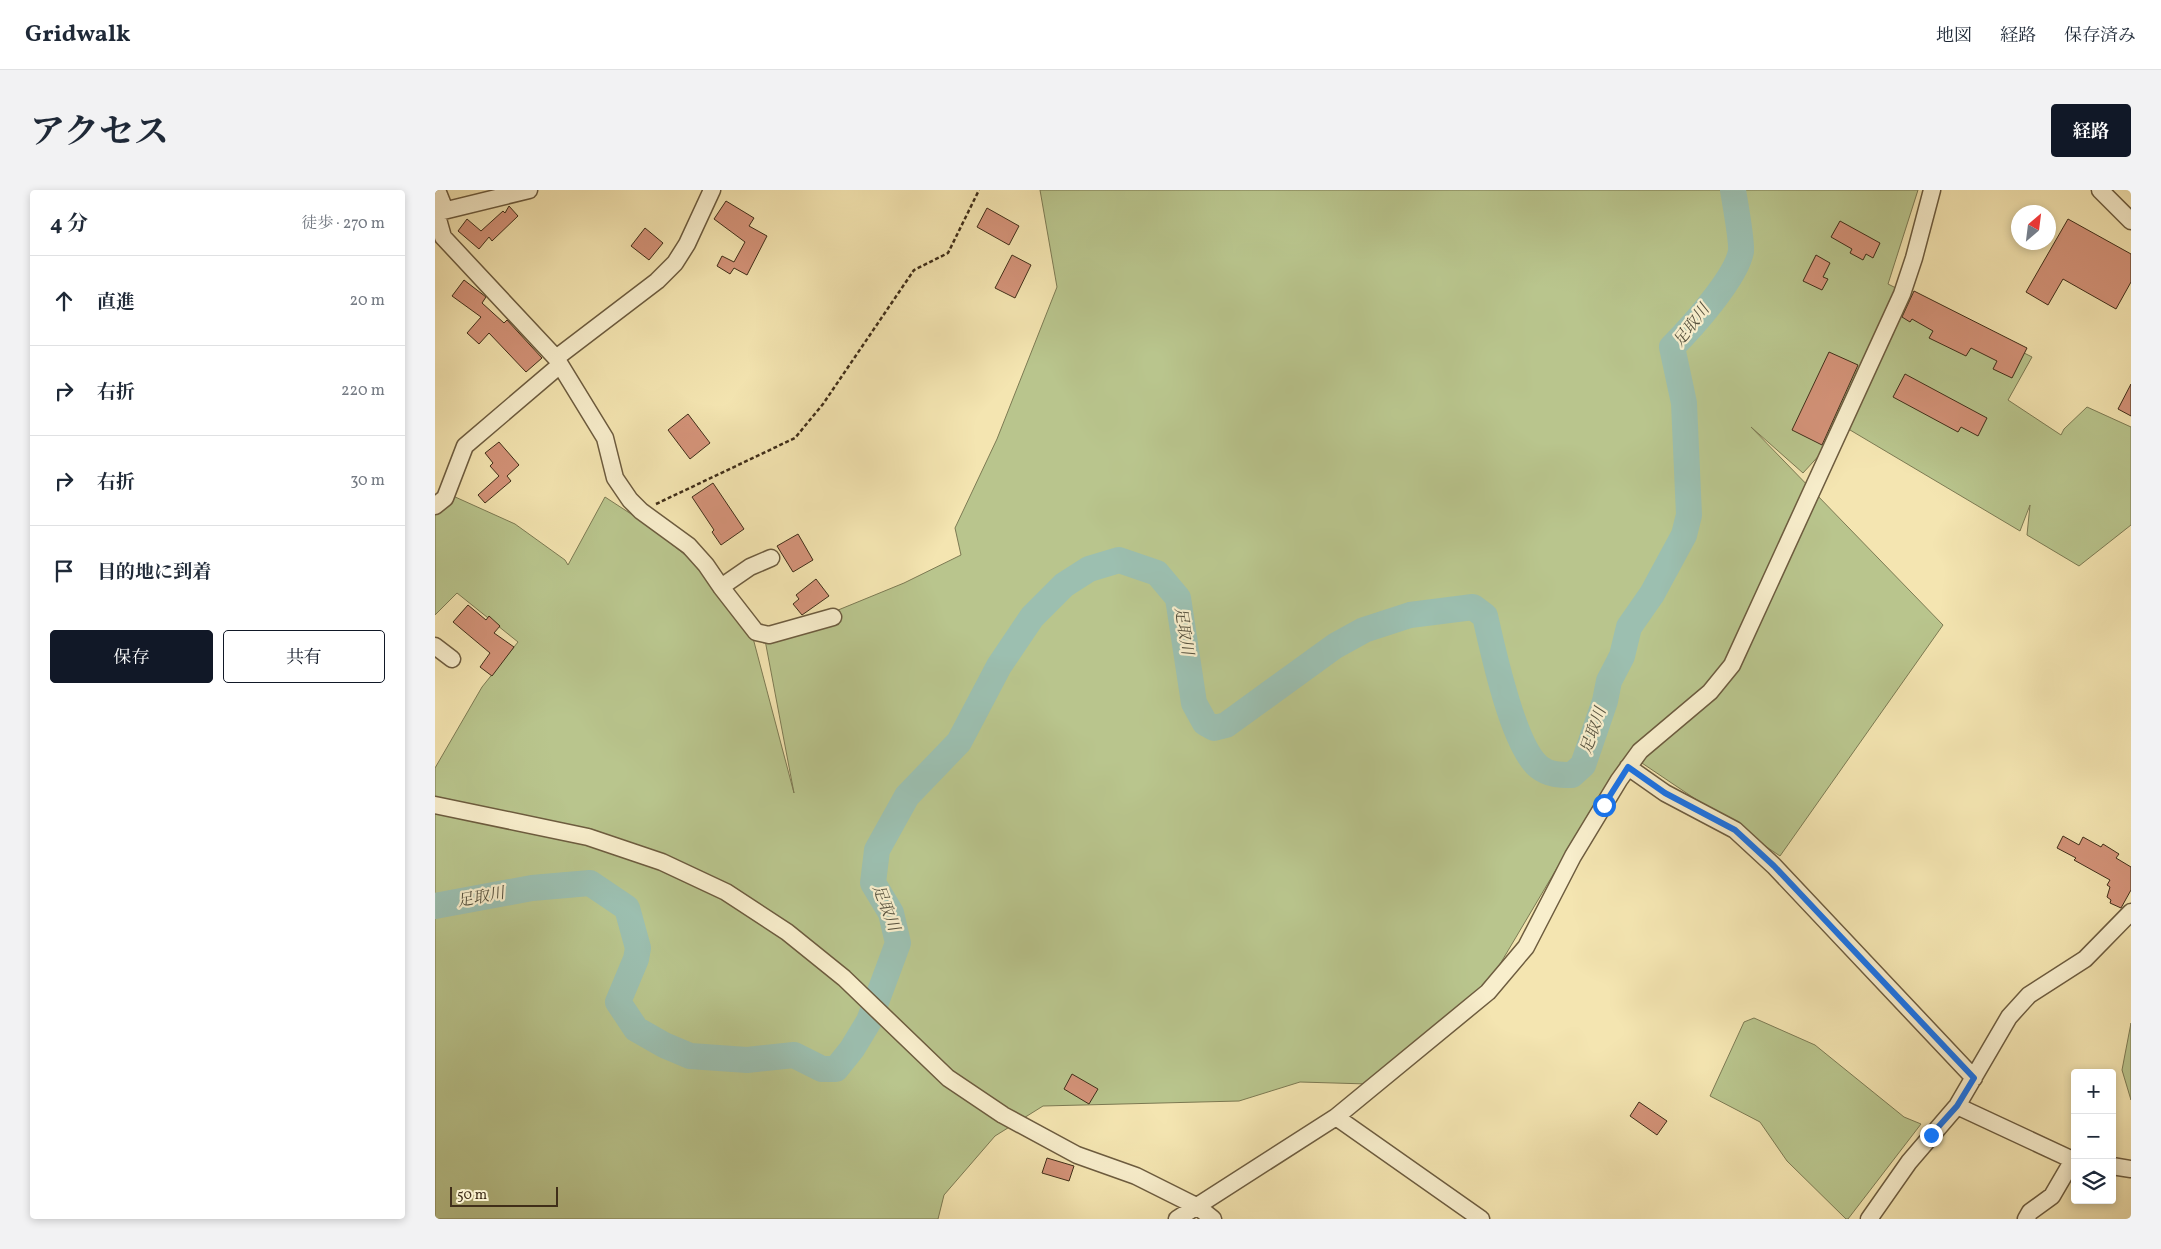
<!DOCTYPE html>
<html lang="ja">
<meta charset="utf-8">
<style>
:root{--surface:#fff;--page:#f2f2f3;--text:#1f2937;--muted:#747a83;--line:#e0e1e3;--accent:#111827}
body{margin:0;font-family:Vollkorn,"Noto Serif JP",serif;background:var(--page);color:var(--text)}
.controls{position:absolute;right:15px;bottom:15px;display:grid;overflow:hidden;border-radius:5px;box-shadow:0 2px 8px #0003}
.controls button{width:45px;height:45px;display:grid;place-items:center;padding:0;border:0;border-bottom:1px solid var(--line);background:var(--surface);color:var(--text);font:25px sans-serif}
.compass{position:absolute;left:1576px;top:15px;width:45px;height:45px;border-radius:50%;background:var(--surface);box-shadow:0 2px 8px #0003;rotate:28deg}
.scale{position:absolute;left:15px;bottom:12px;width:108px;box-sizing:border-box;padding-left:5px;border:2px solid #402e19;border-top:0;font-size:14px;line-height:18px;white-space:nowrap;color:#402e19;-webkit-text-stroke:4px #f8eecc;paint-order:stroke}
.stop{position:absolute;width:15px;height:15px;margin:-11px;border:4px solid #1a73e8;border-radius:50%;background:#fff}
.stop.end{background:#1a73e8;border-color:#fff;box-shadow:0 1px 5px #0008}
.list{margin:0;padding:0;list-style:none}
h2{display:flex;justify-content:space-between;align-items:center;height:65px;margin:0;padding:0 20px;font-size:21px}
h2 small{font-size:16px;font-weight:400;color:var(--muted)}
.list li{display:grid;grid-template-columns:32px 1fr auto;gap:15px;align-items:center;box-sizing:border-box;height:90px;padding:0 20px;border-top:1px solid var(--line)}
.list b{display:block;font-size:19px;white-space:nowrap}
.list em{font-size:16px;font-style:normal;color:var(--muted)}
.actions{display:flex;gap:10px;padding:15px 20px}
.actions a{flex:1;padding:11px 0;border:1px solid var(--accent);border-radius:5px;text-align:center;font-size:18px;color:var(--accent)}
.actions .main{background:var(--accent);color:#fff}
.icon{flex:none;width:28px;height:28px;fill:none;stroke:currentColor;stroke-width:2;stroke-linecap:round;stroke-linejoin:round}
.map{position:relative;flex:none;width:1696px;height:1029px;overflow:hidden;border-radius:5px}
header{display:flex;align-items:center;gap:30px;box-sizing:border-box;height:70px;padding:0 25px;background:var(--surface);border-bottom:1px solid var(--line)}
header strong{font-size:24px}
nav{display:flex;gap:28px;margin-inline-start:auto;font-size:18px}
.intro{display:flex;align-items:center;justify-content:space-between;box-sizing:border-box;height:120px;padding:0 30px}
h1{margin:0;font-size:35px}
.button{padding:12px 22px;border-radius:5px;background:var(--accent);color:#fff;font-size:18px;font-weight:700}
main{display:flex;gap:30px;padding:0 30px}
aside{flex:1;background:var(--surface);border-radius:5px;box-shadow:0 2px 8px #0003}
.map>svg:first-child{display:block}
.green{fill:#b9c58d;stroke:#7c7a53}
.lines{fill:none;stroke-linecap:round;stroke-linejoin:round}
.river{stroke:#9cbfb0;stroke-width:26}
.building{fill:#d49379;stroke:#402e19}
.minor-casing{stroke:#6d5c3f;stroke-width:19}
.path{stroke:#402e19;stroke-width:2.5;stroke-dasharray:4 2.5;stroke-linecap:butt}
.minor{stroke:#f8eecc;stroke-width:16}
.route{stroke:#1a73e8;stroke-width:6}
.labels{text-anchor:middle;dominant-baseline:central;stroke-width:4.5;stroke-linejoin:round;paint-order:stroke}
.water-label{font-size:16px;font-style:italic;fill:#57523f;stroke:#f8eecc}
</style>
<header>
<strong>Gridwalk</strong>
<nav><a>地図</a><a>経路</a><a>保存済み</a></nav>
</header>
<div class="intro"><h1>アクセス</h1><a class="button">経路</a></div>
<main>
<aside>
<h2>4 分<small>徒歩 · 270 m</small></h2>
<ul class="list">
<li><svg class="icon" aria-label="ahead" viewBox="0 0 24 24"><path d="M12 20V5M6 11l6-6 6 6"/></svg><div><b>直進</b></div><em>20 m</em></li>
<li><svg class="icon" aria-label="right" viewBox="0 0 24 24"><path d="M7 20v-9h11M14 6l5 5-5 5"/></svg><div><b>右折</b></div><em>220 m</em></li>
<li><svg class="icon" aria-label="right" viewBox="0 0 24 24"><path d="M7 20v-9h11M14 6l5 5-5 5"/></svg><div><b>右折</b></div><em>30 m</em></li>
<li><svg class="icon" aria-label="arrive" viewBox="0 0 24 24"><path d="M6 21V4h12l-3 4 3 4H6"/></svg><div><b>目的地に到着</b></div></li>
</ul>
<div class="actions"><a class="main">保存</a><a>共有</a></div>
</aside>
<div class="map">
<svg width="1696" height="1029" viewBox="0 0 1696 1029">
<rect width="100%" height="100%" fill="#f4e5b1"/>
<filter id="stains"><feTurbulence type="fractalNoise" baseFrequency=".004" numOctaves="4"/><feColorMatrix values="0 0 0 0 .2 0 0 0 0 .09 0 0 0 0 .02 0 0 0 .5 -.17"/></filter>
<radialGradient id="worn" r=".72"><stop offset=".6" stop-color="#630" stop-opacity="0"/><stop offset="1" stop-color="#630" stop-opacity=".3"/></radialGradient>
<path class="green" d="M605,0H1483L1453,94L1597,167L1573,210L1626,245L1629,239L1652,217L1696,237V335L1644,376L1592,345L1595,315L1585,341L1410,237L1368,283L1316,237L1508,435L1345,666L1195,565L1138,651L1055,791L933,894L865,892L804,911L608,916L560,946L509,1005L503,1029H0V578L47,497L83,452L22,403L0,425V322L18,306L80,334L130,370L133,375L170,307L213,335L255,369L318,448L359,603L330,450L469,393L526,365L520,338L562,249L622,97Z
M1319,828L1380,855L1469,927L1486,934L1413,1029H1411L1352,971L1325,932L1275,906L1309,832Z
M1696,833V910L1687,880Z"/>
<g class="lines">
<path class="river" d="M0,716L97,698L155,693L192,718L203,758L201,769L183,812L201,839L229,855L255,866L312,870L359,865L387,879H401L417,859L434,831L463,753L456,723L438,693L442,660L472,606L524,552L564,476L597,427L629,395L654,379L684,370L722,383L743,408L759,513L770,533L779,538L791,535L900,456L929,440L975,425L1038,417L1050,426C1058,461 1078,556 1104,577C1114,585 1125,585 1137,585L1148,575L1170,511L1174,491L1187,466L1194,437L1217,404L1249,345L1254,325L1249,213L1237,157C1256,138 1302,87 1306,61C1307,50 1300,13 1298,0"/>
</g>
<path class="building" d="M291,11L319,28L314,36L332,46L312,85L299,78L295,84L282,76L287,66L299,72L310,52L279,29Z
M74,16L83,26L57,51L54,47L44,59L23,41L32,29L46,41L68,21L70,23Z
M552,18L584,36L574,55L542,37Z
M1633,29L1696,64V92L1681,119L1628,89L1613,115L1591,102Z
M1405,31L1445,53L1438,68L1431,64L1428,70L1415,63L1417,59L1396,47Z
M210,38L228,53L214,70L196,56Z
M577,65L596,75L580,108L560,98Z
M1381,65L1395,73L1388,87L1393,89L1387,100L1368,91Z
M29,90L51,107L47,113L69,133L72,130L107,168L91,182L54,143L44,154L32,143L46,127L17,106Z
M1479,101L1592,158L1577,188L1558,179L1562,171L1536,158L1531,166L1494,148L1498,141L1477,129L1475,132L1467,127Z
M1394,162L1423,175L1387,255L1357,240Z
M1470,184L1552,228L1543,246L1526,237L1523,242L1458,207Z
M1696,194V226L1683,219Z
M253,224L275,253L255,269L233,240Z
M64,252L84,275L72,286L76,291L50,313L43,305L64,286L55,276L58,273L50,263Z
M278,293L309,339L286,355L277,342L279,340L257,307Z
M363,344L378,370L358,382L342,356Z
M381,389L394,406L367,425L358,414L364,409L361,405Z
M33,415L51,430L54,426L65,436L59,443L79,457L57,486L45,477L55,463L18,432Z
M1628,646L1644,655L1648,647L1666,657L1668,654L1684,664L1681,668L1696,677V700L1686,718L1675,713L1676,710L1672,707L1675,697L1672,695L1675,690L1639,670L1641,668L1622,658Z
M637,884L663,899L654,914L629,899Z
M1204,912L1232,931L1222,945L1195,926Z
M612,968L639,976L634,991L607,983Z"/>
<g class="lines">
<g class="minor-casing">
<path id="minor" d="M2,0L10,20
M1665,0L1696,31
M1,22L8,47L121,168L170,248L180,288L195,310L206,321L254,356L271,375L286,397L321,442L334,445L398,427
M0,23L94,0
M121,168L222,91L240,73L252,54L277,0
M0,316L10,308L30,256L125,175
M286,397L315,377L336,368
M0,456L17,469
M1193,577L1230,603L1300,640L1339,676L1539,888
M0,615L153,647L227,672L291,702L352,742L409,788L513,888L568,925L642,965L701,986L763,1017L778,1029
M1522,916L1640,971
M901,927L1046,1029
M1677,976L1696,979
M742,1029L901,927L1053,802L1091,757L1138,666L1184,590L1205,561L1275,502L1297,475L1467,104L1479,68L1497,0
M1434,1029L1474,972L1522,916L1574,827L1594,805L1650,769L1696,722
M1591,1029L1595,1022L1617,1006L1638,970"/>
</g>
<path class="path" d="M221,314L360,248L388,214L479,80L513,63L544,0"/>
<use href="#minor" class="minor"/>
</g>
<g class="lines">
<path class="route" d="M1169,615L1193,577L1230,603L1300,640L1339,676L1539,888L1522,916L1496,945"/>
</g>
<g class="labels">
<g class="water-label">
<text transform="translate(1257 136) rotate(-53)">足取川</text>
<text transform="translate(748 441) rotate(81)">足取川</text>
<text transform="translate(1159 541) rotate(-71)">足取川</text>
<text transform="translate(46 708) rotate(-11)">足取川</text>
<text transform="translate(450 718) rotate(69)">足取川</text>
</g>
</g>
<rect width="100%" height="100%" filter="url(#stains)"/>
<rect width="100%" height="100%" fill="url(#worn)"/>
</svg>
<div class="controls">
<button>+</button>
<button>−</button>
<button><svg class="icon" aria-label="layers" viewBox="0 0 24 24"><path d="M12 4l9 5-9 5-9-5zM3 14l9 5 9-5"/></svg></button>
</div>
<svg class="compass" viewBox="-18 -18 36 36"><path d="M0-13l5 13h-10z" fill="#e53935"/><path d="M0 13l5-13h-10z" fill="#747a83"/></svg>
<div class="scale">50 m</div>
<div class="stop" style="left:1169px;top:615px"></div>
<div class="stop end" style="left:1496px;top:945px"></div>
</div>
</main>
